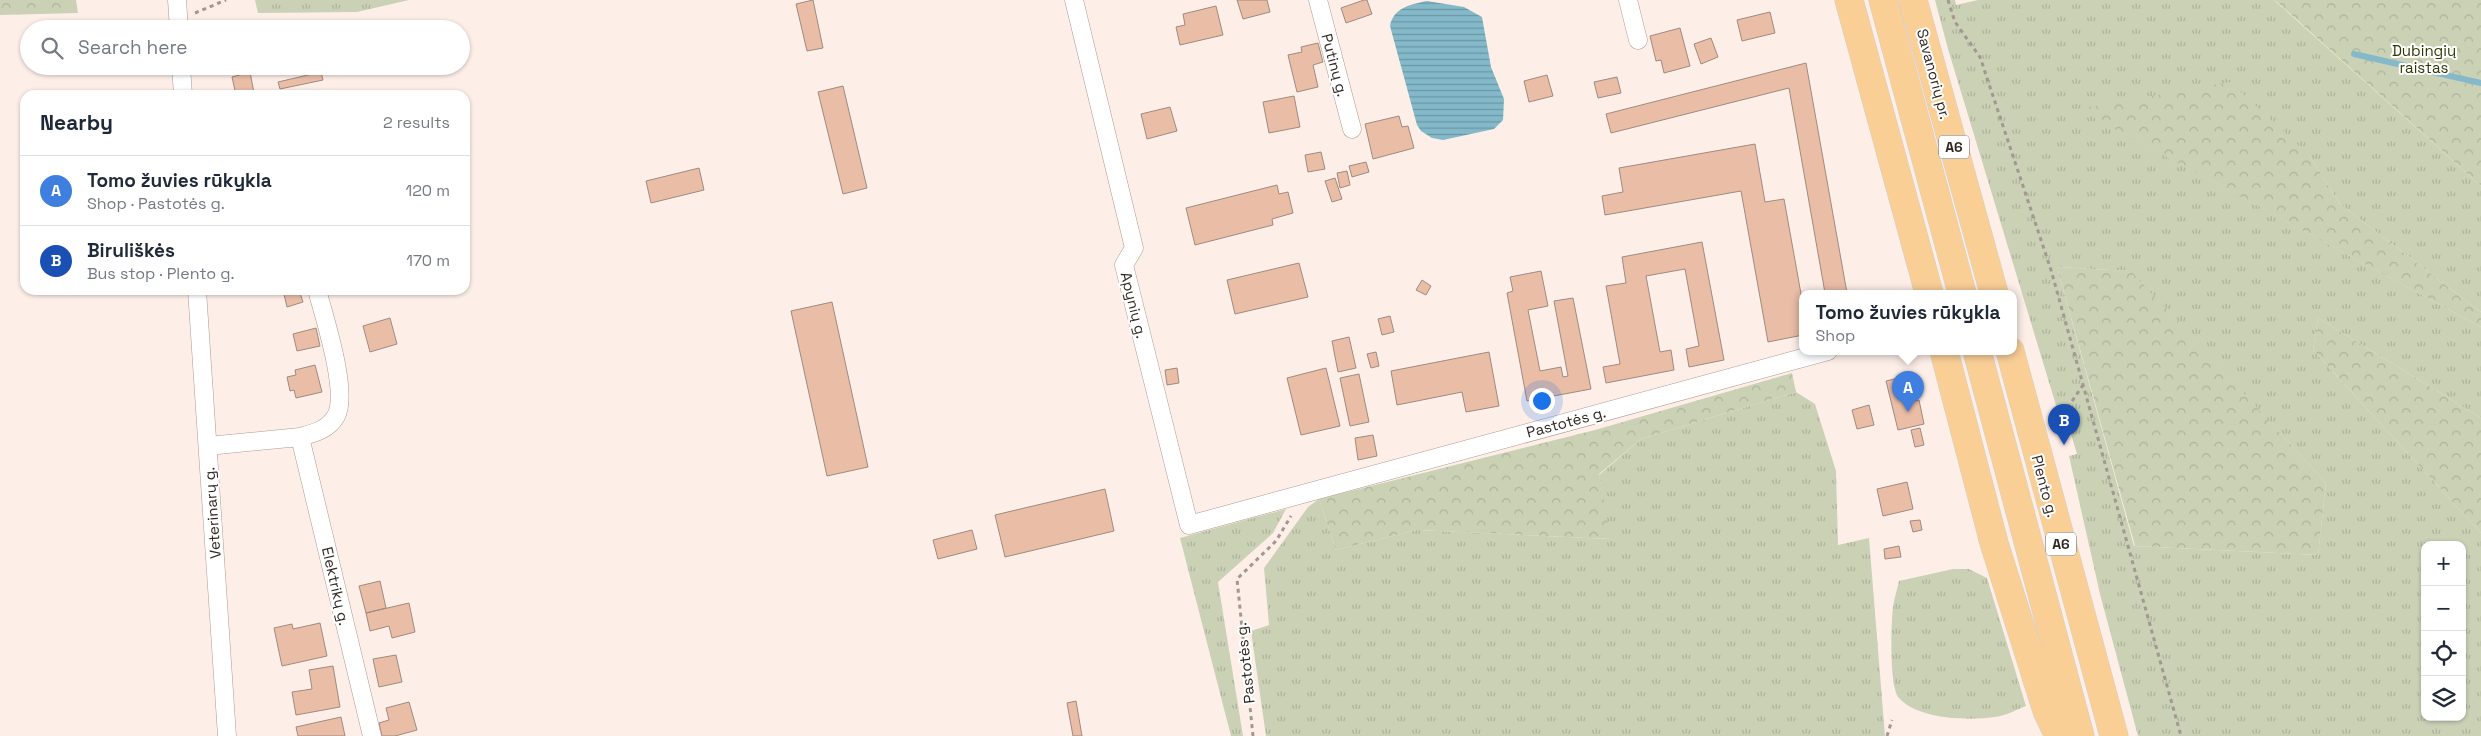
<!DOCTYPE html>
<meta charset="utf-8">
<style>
:root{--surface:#fff;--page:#f2f2f3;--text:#1f2937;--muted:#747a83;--line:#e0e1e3;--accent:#991368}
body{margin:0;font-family:"Space Grotesk",sans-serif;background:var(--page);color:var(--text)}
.controls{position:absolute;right:15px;bottom:15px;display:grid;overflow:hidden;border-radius:10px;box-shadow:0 1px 4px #0004}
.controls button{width:45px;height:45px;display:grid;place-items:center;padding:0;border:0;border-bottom:1px solid var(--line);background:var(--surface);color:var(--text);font:25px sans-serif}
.you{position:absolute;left:1541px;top:400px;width:18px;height:18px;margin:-12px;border:4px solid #fff;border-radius:50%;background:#1a73e8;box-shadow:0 0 0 8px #1a73e833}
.badge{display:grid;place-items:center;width:32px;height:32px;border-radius:50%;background:var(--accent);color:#fff;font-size:16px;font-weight:700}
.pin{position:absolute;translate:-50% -41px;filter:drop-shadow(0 1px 2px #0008)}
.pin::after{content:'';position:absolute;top:26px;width:18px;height:15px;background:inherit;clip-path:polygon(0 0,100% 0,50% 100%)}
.popup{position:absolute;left:1799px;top:290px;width:218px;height:65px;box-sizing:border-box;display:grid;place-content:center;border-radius:10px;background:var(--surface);filter:drop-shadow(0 1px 4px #0005);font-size:16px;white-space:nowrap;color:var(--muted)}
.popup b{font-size:19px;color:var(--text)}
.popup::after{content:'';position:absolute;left:50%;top:100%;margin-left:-10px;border:10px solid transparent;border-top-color:var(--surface)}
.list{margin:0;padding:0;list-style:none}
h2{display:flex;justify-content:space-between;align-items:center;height:65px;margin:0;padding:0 20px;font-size:21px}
h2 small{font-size:16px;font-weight:400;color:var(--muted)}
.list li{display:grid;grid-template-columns:32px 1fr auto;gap:15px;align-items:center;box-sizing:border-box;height:70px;padding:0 20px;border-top:1px solid var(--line)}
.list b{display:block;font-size:19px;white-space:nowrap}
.list p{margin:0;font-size:16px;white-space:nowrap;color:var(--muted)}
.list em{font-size:16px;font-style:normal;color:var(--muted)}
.icon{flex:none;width:28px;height:28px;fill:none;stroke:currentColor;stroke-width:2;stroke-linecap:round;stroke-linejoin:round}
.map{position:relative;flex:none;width:2481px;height:736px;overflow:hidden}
.search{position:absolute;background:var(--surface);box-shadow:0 1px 4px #0004;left:20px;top:20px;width:450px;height:55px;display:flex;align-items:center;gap:12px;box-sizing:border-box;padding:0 18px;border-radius:28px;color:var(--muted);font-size:19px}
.panel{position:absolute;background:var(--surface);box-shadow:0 1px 4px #0004;left:20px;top:90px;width:450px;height:205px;border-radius:15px}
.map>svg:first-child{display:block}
.grass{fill:url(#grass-tufts);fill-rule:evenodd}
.forest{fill:url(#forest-crowns)}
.water{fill:url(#water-rules)}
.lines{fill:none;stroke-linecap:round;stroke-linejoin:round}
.stream{stroke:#84b9ca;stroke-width:6}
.building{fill:#eabda7;stroke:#9f8a7f}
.street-casing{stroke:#b09a8f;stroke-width:19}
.highway-casing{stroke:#d1cfce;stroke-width:29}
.path{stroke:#a39791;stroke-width:3;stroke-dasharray:4 4;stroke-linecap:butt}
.street{stroke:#fff;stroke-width:18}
.highway{stroke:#facf96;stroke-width:28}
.labels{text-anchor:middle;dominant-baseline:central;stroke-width:4;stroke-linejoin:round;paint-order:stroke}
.shield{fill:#fff;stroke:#6d6864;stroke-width:1}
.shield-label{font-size:14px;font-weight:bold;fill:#2f2722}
.park-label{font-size:15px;fill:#2f3702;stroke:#fff}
.street-label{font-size:15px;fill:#2f2722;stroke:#fff}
</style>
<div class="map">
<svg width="2481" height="736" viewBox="0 0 2481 736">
<defs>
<pattern id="grass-tufts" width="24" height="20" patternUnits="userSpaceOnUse" patternTransform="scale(1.25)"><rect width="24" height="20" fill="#cad1b5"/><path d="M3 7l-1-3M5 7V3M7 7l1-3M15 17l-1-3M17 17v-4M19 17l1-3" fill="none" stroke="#aeb39b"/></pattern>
<pattern id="forest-crowns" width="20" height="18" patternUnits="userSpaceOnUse" patternTransform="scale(1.25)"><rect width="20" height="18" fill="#cad1b5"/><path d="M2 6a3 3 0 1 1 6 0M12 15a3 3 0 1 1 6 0" fill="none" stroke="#aeb39b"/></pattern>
<pattern id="water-rules" width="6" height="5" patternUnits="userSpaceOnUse" patternTransform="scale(1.25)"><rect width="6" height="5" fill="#84b9ca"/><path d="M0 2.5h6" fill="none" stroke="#6c96a4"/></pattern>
</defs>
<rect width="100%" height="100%" fill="#fdefe8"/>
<path class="grass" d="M255,0H409L357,12L258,13Z
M1935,0H1955L1956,5L1978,0H2274L2481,186V312L2340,204L2309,155L2079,109L2481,327V418L2318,318L2313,350L2481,533V736H2138L2100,594L2069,456L2077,454L2071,434L2065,435L1948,49ZM2057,267L2130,271L2326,483L2318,555L2134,546ZM2425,545H2462V717H2425Z
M1796,392L1815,404L1836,471L1838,545L1869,538L1885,736H1266L1251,631L1269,625L1264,568L1308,507L1319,499L1336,550L1417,530L1610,539L1599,475L1641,439Z
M1286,509L1273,533L1218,582L1243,736H1231L1180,538Z
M1953,569H1969L1987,578L2026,706C2016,710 2005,716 1994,717C1968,721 1917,719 1899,698C1889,687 1891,624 1893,607C1894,599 1897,590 1899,581Z"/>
<path class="forest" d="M0,0H76L78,13L0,15Z
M2274,0H2481V186L2277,2Z
M2230,82L2309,155L2340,204L2481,312V327L2078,109Z
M2057,267L2131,271L2326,483L2318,555L2135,546Z
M2318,318L2481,418V533L2313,350Z
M1792,373L1796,392L1641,439L1599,474L1611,539L1417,530L1336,550L1319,499L1595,430Z"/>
<path class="water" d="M1427,1L1464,7L1482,17L1491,67L1504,99L1503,120L1494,129L1443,140L1432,138L1421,131L1417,125L1390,26C1393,8 1411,4 1427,1Z"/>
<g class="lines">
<path class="stream" d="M2354,54L2481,83"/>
</g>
<path class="building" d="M813,0L823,48L807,51L796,4Z
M1237,0H1267L1270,12L1243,19Z
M1364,0H1367L1372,14L1346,23L1341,8Z
M1216,6L1223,35L1180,45L1176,27L1185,25L1183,14Z
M1770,12L1775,33L1742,41L1737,20Z
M258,22L260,29H236Z
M1680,28L1690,66L1664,73L1661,60L1656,61L1650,36Z
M1711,38L1718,57L1701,64L1694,44Z
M1318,43L1323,62L1313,65L1318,87L1297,92L1288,55L1302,52L1301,47Z
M1806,63L1847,293H1825L1789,88L1611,133L1606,114Z
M250,72L254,93L236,95L232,77Z
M321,72L323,80L280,89L278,82Z
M1547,75L1553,96L1529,102L1524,81Z
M1617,77L1621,93L1598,98L1594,82Z
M843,86L867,188L843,194L818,92Z
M1294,96L1300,127L1269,133L1263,102Z
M1170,107L1177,131L1147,139L1141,114Z
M1399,116L1402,127L1408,126L1414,148L1373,159L1365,124Z
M1755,144L1765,202L1784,199L1803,305V335L1768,342L1741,191L1605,215L1602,196L1623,192L1619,168Z
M1321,152L1325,169L1308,172L1305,155Z
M1366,162L1369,172L1352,177L1349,166Z
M699,168L704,190L651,203L646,181Z
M1347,171L1350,185L1340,188L1337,173Z
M1335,178L1342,199L1332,202L1325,181Z
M1277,185L1279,194L1288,192L1293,213L1272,219L1273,225L1195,245L1186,208Z
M1702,242L1724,360L1689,367L1686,349L1699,346L1685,269L1646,276L1660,352L1671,350L1674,370L1606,383L1603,367L1620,364L1606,286L1626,283L1622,257Z
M1299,263L1308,297L1235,314L1227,280Z
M1541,271L1548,306L1528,310L1540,371L1561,367L1563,377L1568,376L1554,301L1573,298L1591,389L1527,401L1507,293L1513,291L1510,277Z
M1422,280L1431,286L1426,295L1416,290Z
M283,290H299L303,302L287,307Z
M832,302L868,467L827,476L791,311Z
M1390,316L1394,332L1382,335L1378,319Z
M390,318L397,344L370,352L363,326Z
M316,328L320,346L297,351L293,334Z
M1349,337L1356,368L1338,372L1332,341Z
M1376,352L1379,366L1371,368L1367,354Z
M1489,352L1499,406L1466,412L1462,392L1397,405L1391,371Z
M315,365L322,392L296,398L294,390L290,391L287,377L296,375L295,370Z
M1177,368L1179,383L1167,385L1165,370Z
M1326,368L1340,426L1301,435L1287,378Z
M1359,374L1369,422L1350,426L1340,378Z
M1907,376L1913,401L1919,400L1924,424L1898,430L1886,381Z
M1869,405L1874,425L1857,429L1852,410Z
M1920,428L1924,445L1915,447L1911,430Z
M1373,435L1377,456L1358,460L1355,438Z
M1907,482L1913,509L1883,516L1877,489Z
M1105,489L1114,531L1005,557L995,515Z
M1920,520L1922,530L1913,532L1910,521Z
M972,530L977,549L938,559L933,540Z
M1899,546L1901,557L1885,559L1884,549Z
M380,581L386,608L366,613L359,586Z
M409,603L415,632L392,638L389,626L370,631L366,613Z
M320,623L327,656L282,666L274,628L292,624L293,629Z
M396,655L402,682L379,687L373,659Z
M333,666L340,707L296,715L292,692L312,689L309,670Z
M1076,701L1082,736H1073L1067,703Z
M409,702L417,730L395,736H382L379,723L389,720L386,708Z
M341,717L345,736H298L296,727Z"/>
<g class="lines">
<g class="street-casing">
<path id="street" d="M177,0L179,29
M1074,0L1134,248L1124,265L1189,525L1828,351
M1318,0L1352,129
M1628,0L1638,40
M181,66L183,95
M197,290L227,736
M300,437C314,433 328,430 336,416C349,393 324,316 317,290
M208,446L300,437L372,736"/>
</g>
<g class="highway-casing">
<path id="highway" d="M1849,0L1929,293
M1883,0L1962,293
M1913,0L1994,293
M1944,351L1994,543L2047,711L2059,736
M1977,351L2080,736
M2010,351L2114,736"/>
</g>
<path class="path" d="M1948,0L1955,22L1980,57L2051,270L2181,736
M195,13L226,0
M2057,428L2056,425L2083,385
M1253,736L1237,579L1276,541L1291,516
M1887,736L1892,720"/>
<use href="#street" class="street"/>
<use href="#highway" class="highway"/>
</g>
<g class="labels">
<g class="shield">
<rect x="1939" y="135.5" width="30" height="23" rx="4"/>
<rect x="2046" y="532.5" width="30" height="23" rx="4"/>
</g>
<g class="shield-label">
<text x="1954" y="147">A6</text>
<text x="2061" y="544">A6</text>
</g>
<g class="park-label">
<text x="2424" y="50">Dubingių<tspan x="2424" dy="17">raistas</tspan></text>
</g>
<g class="street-label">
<text transform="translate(1335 65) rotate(75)">Putinų g.</text>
<text transform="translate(1934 74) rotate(75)">Savanorių pr.</text>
<text transform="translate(1134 305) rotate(76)">Apynių g.</text>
<text transform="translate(1566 422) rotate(-15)">Pastotės g.</text>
<text transform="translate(2045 486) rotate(75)">Plento g.</text>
<text transform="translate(212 513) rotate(-94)">Veterinarų g.</text>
<text transform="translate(336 586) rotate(77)">Elektrikų g.</text>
<text transform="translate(1245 663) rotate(-96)">Pastotės g.</text>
</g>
</g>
</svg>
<div class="controls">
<button>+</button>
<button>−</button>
<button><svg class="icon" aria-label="locate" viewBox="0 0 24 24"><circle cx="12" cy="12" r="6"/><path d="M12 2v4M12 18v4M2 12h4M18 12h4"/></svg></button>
<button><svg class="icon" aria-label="layers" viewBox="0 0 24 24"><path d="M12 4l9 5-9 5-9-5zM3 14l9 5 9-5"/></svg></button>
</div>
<div class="you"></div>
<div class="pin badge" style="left:1908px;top:412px;background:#3f7fe0">A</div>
<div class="popup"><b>Tomo žuvies rūkykla</b>Shop</div>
<div class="pin badge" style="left:2064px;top:445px;background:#1a4fb4">B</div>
<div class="search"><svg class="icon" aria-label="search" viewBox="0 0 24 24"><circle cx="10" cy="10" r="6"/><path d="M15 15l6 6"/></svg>Search here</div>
<section class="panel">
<h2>Nearby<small>2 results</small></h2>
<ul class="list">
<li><span class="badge" style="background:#3f7fe0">A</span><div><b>Tomo žuvies rūkykla</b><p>Shop · Pastotės g.</p></div><em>120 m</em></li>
<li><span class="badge" style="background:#1a4fb4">B</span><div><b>Biruliškės</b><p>Bus stop · Plento g.</p></div><em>170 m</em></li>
</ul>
</section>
</div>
